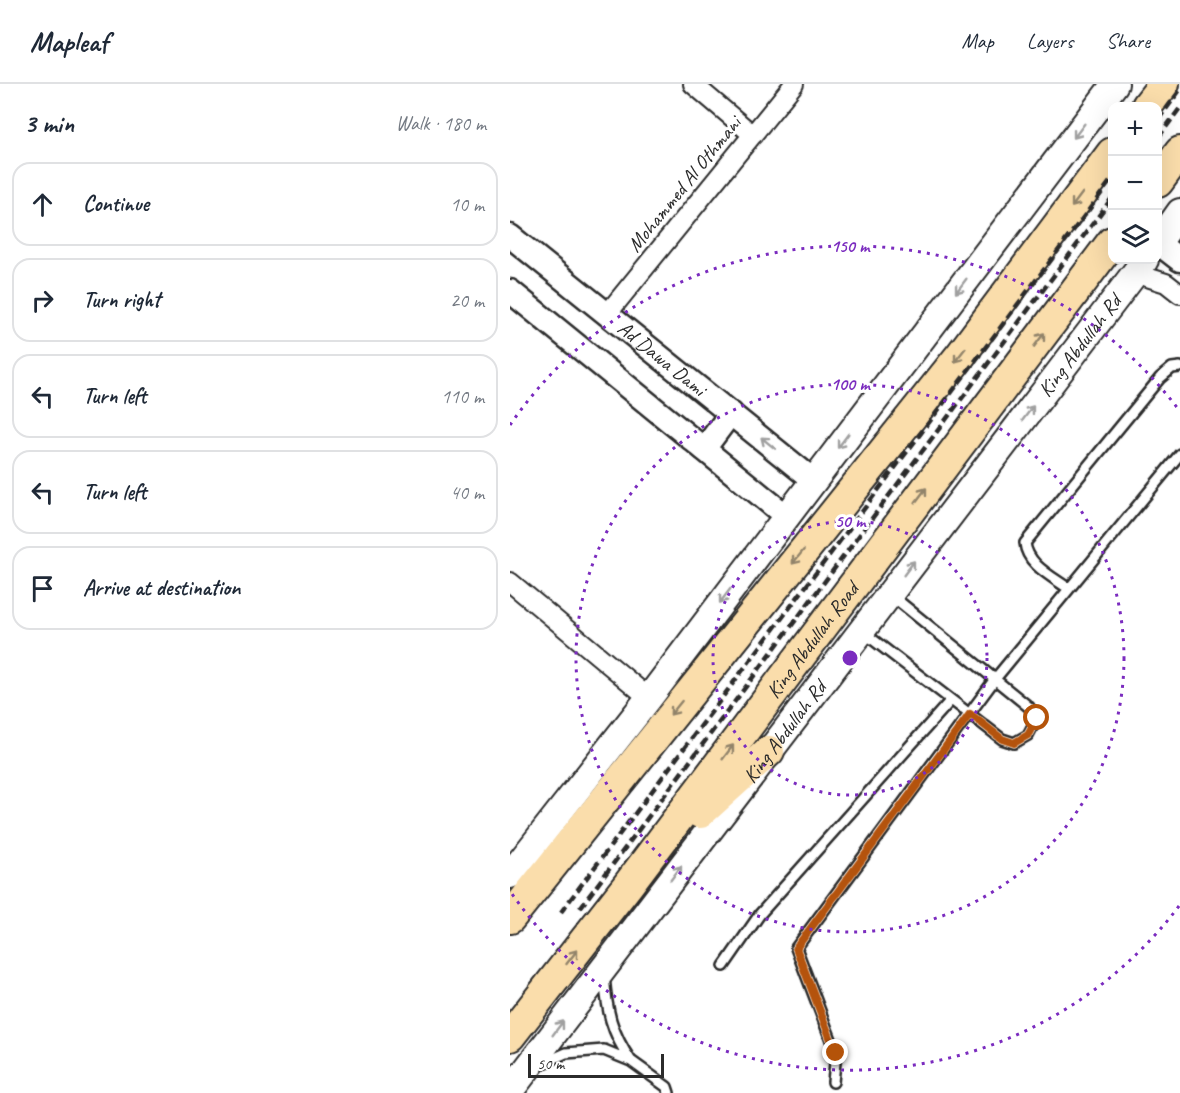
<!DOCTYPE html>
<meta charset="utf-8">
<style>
:root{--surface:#fff;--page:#f2f2f3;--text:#1f2937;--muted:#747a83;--line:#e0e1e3}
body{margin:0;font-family:Caveat,sans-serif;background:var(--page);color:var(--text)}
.controls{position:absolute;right:18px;top:18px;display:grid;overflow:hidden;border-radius:12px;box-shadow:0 6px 24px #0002}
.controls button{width:54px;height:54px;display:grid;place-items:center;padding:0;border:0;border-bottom:2px solid var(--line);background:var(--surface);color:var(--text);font:30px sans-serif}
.scale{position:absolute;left:18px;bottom:15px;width:136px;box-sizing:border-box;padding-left:6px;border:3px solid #2b2b2b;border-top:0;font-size:16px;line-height:21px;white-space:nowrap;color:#2b2b2b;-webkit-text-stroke:4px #fff;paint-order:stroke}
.stop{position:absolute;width:18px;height:18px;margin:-14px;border:4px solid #b45309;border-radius:50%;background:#fff}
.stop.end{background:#b45309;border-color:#fff;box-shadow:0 2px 6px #0008}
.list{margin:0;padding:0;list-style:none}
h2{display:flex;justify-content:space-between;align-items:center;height:78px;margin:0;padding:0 24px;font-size:26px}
h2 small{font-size:20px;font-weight:400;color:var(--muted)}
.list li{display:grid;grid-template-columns:39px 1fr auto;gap:18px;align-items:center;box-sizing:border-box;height:84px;margin:0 12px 12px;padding:0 12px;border:2px solid var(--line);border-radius:18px}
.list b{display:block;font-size:22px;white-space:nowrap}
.list em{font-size:20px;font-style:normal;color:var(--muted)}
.icon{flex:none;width:33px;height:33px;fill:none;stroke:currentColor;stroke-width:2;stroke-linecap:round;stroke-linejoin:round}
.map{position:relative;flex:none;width:670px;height:1009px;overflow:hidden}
header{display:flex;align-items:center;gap:36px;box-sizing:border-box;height:84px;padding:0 30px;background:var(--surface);border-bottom:2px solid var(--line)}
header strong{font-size:28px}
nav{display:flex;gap:33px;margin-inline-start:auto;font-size:21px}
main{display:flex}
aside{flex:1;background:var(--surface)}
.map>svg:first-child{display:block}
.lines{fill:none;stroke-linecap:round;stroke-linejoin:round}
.service-casing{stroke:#2b2b2b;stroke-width:14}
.minor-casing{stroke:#2b2b2b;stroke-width:22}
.tertiary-casing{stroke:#2b2b2b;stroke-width:27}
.secondary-casing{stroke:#2b2b2b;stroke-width:30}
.trunk-casing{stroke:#2b2b2b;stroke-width:34}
.service{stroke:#fff;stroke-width:9}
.minor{stroke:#fff;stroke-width:18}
.tertiary{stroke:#fff;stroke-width:22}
.secondary{stroke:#fff;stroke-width:26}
.trunk{stroke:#faddab;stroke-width:30}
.rail{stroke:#2b2b2b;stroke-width:4.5;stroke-dasharray:9 4.5;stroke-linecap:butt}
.oneway{stroke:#a0a0a0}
.oneway2{stroke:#92846b}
.route{stroke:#b45309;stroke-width:8}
.ring{fill:none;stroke:#7b2cbf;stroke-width:3;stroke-dasharray:3 6}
.labels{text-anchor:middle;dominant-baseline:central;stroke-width:6;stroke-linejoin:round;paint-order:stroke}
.street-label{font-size:21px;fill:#2b2b2b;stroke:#fff}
.centre{fill:#7b2cbf;stroke:#fff;stroke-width:3}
.ring-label{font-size:18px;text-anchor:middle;font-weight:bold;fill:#7b2cbf;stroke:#fff;stroke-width:6;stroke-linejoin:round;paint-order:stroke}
</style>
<header>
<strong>Mapleaf</strong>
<nav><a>Map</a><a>Layers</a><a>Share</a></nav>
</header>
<main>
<aside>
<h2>3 min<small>Walk · 180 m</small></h2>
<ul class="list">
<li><svg class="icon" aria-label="ahead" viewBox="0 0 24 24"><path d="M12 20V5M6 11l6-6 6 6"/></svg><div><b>Continue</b></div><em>10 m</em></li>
<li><svg class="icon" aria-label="right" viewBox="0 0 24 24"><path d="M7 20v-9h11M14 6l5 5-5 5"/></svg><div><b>Turn right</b></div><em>20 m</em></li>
<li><svg class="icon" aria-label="left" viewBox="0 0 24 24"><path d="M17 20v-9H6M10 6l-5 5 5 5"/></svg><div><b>Turn left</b></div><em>110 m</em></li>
<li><svg class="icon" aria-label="left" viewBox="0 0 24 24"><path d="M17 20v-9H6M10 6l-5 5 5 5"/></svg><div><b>Turn left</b></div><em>40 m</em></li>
<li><svg class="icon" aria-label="arrive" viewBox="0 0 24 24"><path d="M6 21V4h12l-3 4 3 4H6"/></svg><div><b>Arrive at destination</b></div></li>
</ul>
</aside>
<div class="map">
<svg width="670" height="1009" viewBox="0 0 670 1009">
<rect width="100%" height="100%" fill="#fff"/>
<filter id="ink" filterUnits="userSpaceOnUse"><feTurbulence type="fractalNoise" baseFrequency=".0167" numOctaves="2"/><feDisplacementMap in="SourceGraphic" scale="12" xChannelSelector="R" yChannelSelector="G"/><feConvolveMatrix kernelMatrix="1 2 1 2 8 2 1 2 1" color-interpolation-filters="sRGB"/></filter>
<g filter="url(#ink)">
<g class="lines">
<g class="service-casing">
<path id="service" d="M559,505C543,493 517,481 515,459L650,294L662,284L670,283
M353,548L492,655L504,659L518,651L527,634L519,623L381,511
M214,882L250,830L441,616
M121,977L157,1003L159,1009
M29,981L56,969L94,966L121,977C101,948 97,927 94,892
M323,998L326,969L286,864L485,595L670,370"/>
</g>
<g class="minor-casing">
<path id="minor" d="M183,0L243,51
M624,189L656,199L670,210
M98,229L284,0
M0,498L139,614"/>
</g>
<g class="tertiary-casing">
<g id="tertiary">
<path id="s1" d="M0,152L303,396"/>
<path d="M648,159L670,176"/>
<path d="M0,207L276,432"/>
<path d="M194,365L221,329"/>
</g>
</g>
<g class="secondary-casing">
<g id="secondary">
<path d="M648,159L670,128"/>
<path d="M0,791L139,614L605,0"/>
<path id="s2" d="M0,1007L635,176"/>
</g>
</g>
<g class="trunk-casing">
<g id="trunk">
<path d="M637,22L654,0"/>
<path d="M648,98L670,68"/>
<path d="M190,729L259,667"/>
<path d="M0,834L450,272L602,69"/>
<path id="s3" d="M0,952L118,801L602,158"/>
</g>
</g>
<use href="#service" class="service"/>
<use href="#minor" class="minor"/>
<use href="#tertiary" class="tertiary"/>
<use href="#secondary" class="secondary"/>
<use href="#trunk" class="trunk"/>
<path class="rail" d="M648,36L670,6
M648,54L670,24
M70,824L602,114
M51,828L602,95"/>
</g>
<defs><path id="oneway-shaft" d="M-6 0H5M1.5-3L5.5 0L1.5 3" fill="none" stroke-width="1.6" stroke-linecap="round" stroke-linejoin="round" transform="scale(1.5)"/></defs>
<g class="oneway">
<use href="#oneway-shaft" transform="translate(569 47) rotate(127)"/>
<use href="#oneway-shaft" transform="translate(451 202) rotate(127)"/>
<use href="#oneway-shaft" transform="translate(518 329) rotate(-53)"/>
<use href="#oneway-shaft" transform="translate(333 357) rotate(127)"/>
<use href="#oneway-shaft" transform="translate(258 359) rotate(-141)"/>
<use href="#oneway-shaft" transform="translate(399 484) rotate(-53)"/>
<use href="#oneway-shaft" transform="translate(215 512) rotate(127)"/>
<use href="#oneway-shaft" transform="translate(166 789) rotate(-53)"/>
<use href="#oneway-shaft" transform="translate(48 944) rotate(-53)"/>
</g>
<g class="oneway2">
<use href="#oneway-shaft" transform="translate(567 116) rotate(127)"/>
<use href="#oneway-shaft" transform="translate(529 256) rotate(-53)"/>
<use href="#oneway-shaft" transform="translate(450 271) rotate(128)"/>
<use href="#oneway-shaft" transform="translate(411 411) rotate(-53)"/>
<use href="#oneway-shaft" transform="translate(288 473) rotate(129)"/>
<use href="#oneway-shaft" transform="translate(166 624) rotate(129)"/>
<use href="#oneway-shaft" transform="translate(218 668) rotate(-53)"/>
<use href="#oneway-shaft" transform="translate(62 873) rotate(-52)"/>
</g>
</g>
<g class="lines" filter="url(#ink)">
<path class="route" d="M326,969L286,864L460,630L492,655L504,659L518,651L527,634"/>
</g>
<g class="ring">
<circle cx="340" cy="574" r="137"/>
<circle cx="340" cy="574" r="274"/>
<path d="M669 822A412 412 0 0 1 0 807M0 341A412 412 0 0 1 669 326"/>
</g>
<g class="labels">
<g class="street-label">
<text transform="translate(174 100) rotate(-51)">Mohammed Al Othmani</text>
<text stroke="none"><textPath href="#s2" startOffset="938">King Abdullah Rd</textPath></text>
<text stroke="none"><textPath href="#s1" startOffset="195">Ad Dawa Dami</textPath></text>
<text stroke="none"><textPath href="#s3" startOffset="498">King Abdullah Road</textPath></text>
<text stroke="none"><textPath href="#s2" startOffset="452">King Abdullah Rd</textPath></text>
</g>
</g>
<circle cx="340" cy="574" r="9" class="centre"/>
<g class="ring-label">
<text x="340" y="168">150 m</text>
<text x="340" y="306">100 m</text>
<text x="340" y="443">50 m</text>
</g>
</svg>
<div class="controls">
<button>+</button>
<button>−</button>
<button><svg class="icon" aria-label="layers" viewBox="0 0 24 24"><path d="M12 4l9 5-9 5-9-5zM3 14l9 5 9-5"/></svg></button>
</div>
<div class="scale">50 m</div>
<div class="stop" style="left:527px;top:634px"></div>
<div class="stop end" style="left:326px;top:969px"></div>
</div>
</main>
